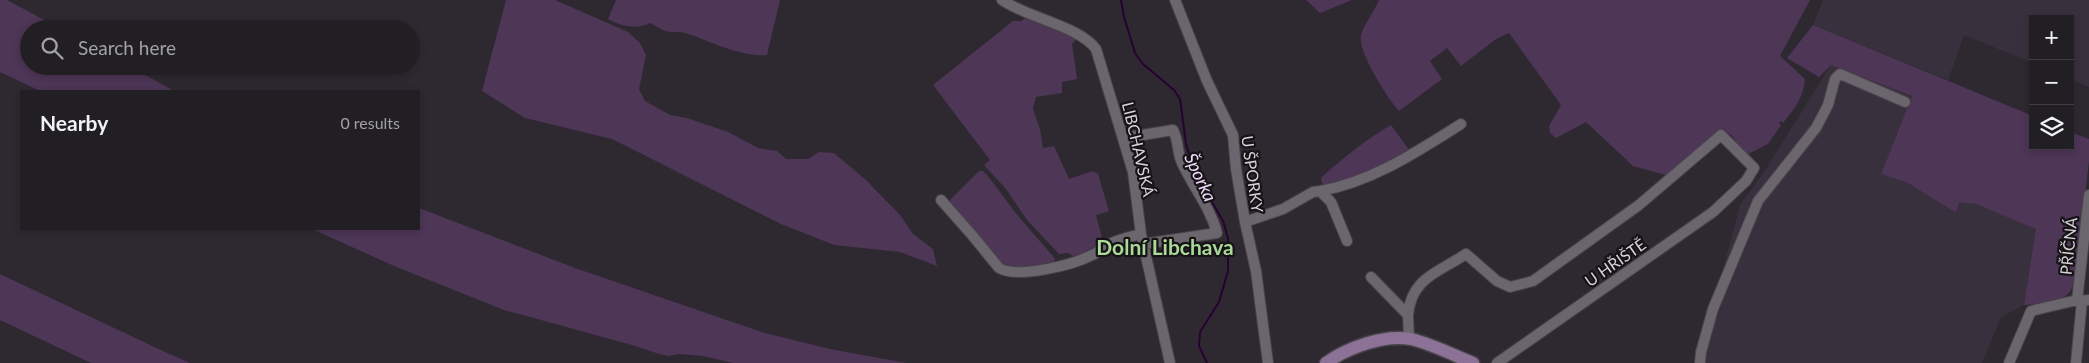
<!DOCTYPE html>
<meta charset="utf-8">
<style>
:root{--surface:#221f24;--page:#2e2c31;--text:#f1f3f6;--muted:#a2a2a6;--line:#3f3d41}
body{margin:0;font-family:Lato,sans-serif;background:var(--page);color:var(--text)}
.controls{position:absolute;right:15px;top:15px;display:grid;overflow:hidden;border-radius:0px;box-shadow:0 2px 8px #0003}
.controls button{width:45px;height:45px;display:grid;place-items:center;padding:0;border:0;border-bottom:1px solid var(--line);background:var(--surface);color:var(--text);font:25px sans-serif}
.list{margin:0;padding:0;list-style:none}
h2{display:flex;justify-content:space-between;align-items:center;height:65px;margin:0;padding:0 20px;font-size:21px}
h2 small{font-size:16px;font-weight:400;color:var(--muted)}
.icon{flex:none;width:28px;height:28px;fill:none;stroke:currentColor;stroke-width:2;stroke-linecap:round;stroke-linejoin:round}
.map{position:relative;flex:none;width:2089px;height:363px;overflow:hidden}
.search{position:absolute;background:var(--surface);box-shadow:0 2px 8px #0003;left:20px;top:20px;width:400px;height:55px;display:flex;align-items:center;gap:12px;box-sizing:border-box;padding:0 18px;border-radius:28px;color:var(--muted);font-size:19px}
.panel{position:absolute;background:var(--surface);box-shadow:0 2px 8px #0003;left:20px;top:90px;width:400px;height:140px;border-radius:0px}
.map>svg:first-child{display:block}
.built{fill:#39303d}
.green{fill:#4d3656}
.lines{fill:none;stroke-linecap:round;stroke-linejoin:round}
.stream{stroke:#270133;stroke-width:2}
.minor-casing{stroke:#48444a;stroke-width:12}
.major-casing{stroke:#48444a;stroke-width:15}
.minor{stroke:#6b656d;stroke-width:10}
.major{stroke:#8c7296;stroke-width:12}
.labels{text-anchor:middle;dominant-baseline:central;stroke-width:4.5;stroke-linejoin:round;paint-order:stroke}
.street-label{font-size:16px;fill:#d7d4d9;stroke:#151316}
.water-label{font-size:18px;font-style:italic;fill:#efd8f9;stroke:#151316}
.district-label{font-size:21px;font-weight:bold;fill:#abd998;stroke:#151316}
</style>
<div class="map">
<svg width="2089" height="363" viewBox="0 0 2089 363">
<rect width="100%" height="100%" fill="#2e2930"/>
<path class="built" d="M1823,0H2089V87L2070,79V19H2033V63L1964,35L1948,80L1813,25Z
M1831,65L1912,96L1881,174L1908,183L1956,213L1959,201L1976,204L2037,229L2024,305L2001,317L1982,363H1700L1702,349L1740,205L1766,169Z"/>
<path class="green" d="M0,0H7L61,29H29V66H129L174,91H40L0,72Z
M506,0H555L628,32L640,43L646,55L639,89L645,101L670,115L687,118L728,132L758,148L777,151L786,159H808L819,152L834,153L866,180L900,215L913,234L933,249L937,266L900,252L834,245L781,224L612,139L525,118L482,91Z
M616,0H780L767,55C739,57 711,41 685,33C679,31 672,33 666,31C659,29 655,25 649,23C639,30 619,26 608,19Z
M1306,0H1352L1320,13Z
M1379,0H1810L1780,56L1805,79C1804,97 1794,109 1783,123L1781,121L1779,123L1781,125L1768,144L1746,155L1731,135L1721,129L1669,176L1633,166L1586,122L1556,138L1550,133L1549,126L1561,105L1509,33L1496,39L1461,66L1447,48L1430,61L1442,79L1399,111C1388,99 1357,51 1361,35C1364,24 1374,12 1379,0Z
M1025,18L1075,38V41L1072,44L1077,79L1062,82V93L1036,97L1033,109L1040,129L1043,148L1054,146L1069,179L1093,171L1098,174L1109,211L1096,215L1103,241L1083,254L1075,257L1068,253L1059,254L1027,220L1006,189L984,165L990,160L933,85L1013,21H1021Z
M1813,25L2033,116V146H2070V132L2089,139V161L2075,281C2067,306 2046,303 2024,305L2036,229L1976,204L1959,202L1956,213L1908,183L1881,174L1912,96L1831,65L1819,77L1787,58Z
M1391,125L1410,151L1396,160L1339,184L1326,186L1322,183L1321,178C1343,158 1365,140 1391,125Z
M979,171H983L988,176L1018,216L1052,255L1055,259L1052,265L1011,268L999,261L952,205L950,200Z
M419,208L575,268L765,333L830,349L906,363H733L703,356L678,354L669,356L659,354L632,345L504,310L394,266L312,229H419Z
M0,274L165,352L190,363H91L0,320Z"/>
<g class="lines">
<path class="stream" d="M1121,0L1124,17L1135,53L1143,64L1174,90L1180,99L1186,144L1196,175L1223,221L1228,238V271L1219,302L1200,332L1199,346L1207,363"/>
<g class="minor-casing">
<path id="minor" d="M1002,0C1028,18 1079,26 1096,49L1133,172L1141,234L1170,363
M1175,0L1207,81L1233,135L1236,169L1245,222L1256,271L1268,363
M1124,138L1173,130C1179,141 1177,153 1182,163C1193,187 1210,207 1217,233L1143,244
M1320,191C1372,182 1418,151 1461,124
M941,200L972,235L999,268C1017,279 1073,265 1092,255C1098,253 1102,247 1108,245C1118,239 1130,237 1141,234
M1245,222L1283,209L1313,192L1320,191L1331,202L1347,241
M1371,277L1408,315L1409,339
M2077,301L2089,195
M1408,315C1411,278 1439,272 1466,254L1497,281L1510,287L1533,281L1639,205L1721,135L1754,168L1746,181L1713,212L1497,363
M1700,363L1701,352L1713,309L1758,201L1816,128L1828,105L1835,79L1840,74L1905,102
M2009,363L2031,311L2073,301L2089,300
M2076,363L2082,301"/>
</g>
<g class="major-casing">
<path id="major" d="M1326,363C1347,348 1384,334 1411,339C1432,344 1453,355 1473,363"/>
</g>
<use href="#minor" class="minor"/>
<use href="#major" class="major"/>
</g>
<g class="labels">
<g class="street-label">
<text transform="translate(1139 149) rotate(77)">LIBCHAVSKÁ</text>
<text transform="translate(1253 174) rotate(82)">U ŠPORKY</text>
<text transform="translate(2068 246) rotate(-84)">PŘÍČNÁ</text>
<text transform="translate(1615 262) rotate(-35)">U HŘIŠTĚ</text>
</g>
<g class="water-label">
<text transform="translate(1201 177) rotate(65)">Šporka</text>
</g>
<g class="district-label">
<text x="1165" y="246">Dolní Libchava</text>
</g>
</g>
</svg>
<div class="controls">
<button>+</button>
<button>−</button>
<button><svg class="icon" aria-label="layers" viewBox="0 0 24 24"><path d="M12 4l9 5-9 5-9-5zM3 14l9 5 9-5"/></svg></button>
</div>
<div class="search"><svg class="icon" aria-label="search" viewBox="0 0 24 24"><circle cx="10" cy="10" r="6"/><path d="M15 15l6 6"/></svg>Search here</div>
<section class="panel">
<h2>Nearby<small>0 results</small></h2>
<ul class="list">
</ul>
</section>
</div>
